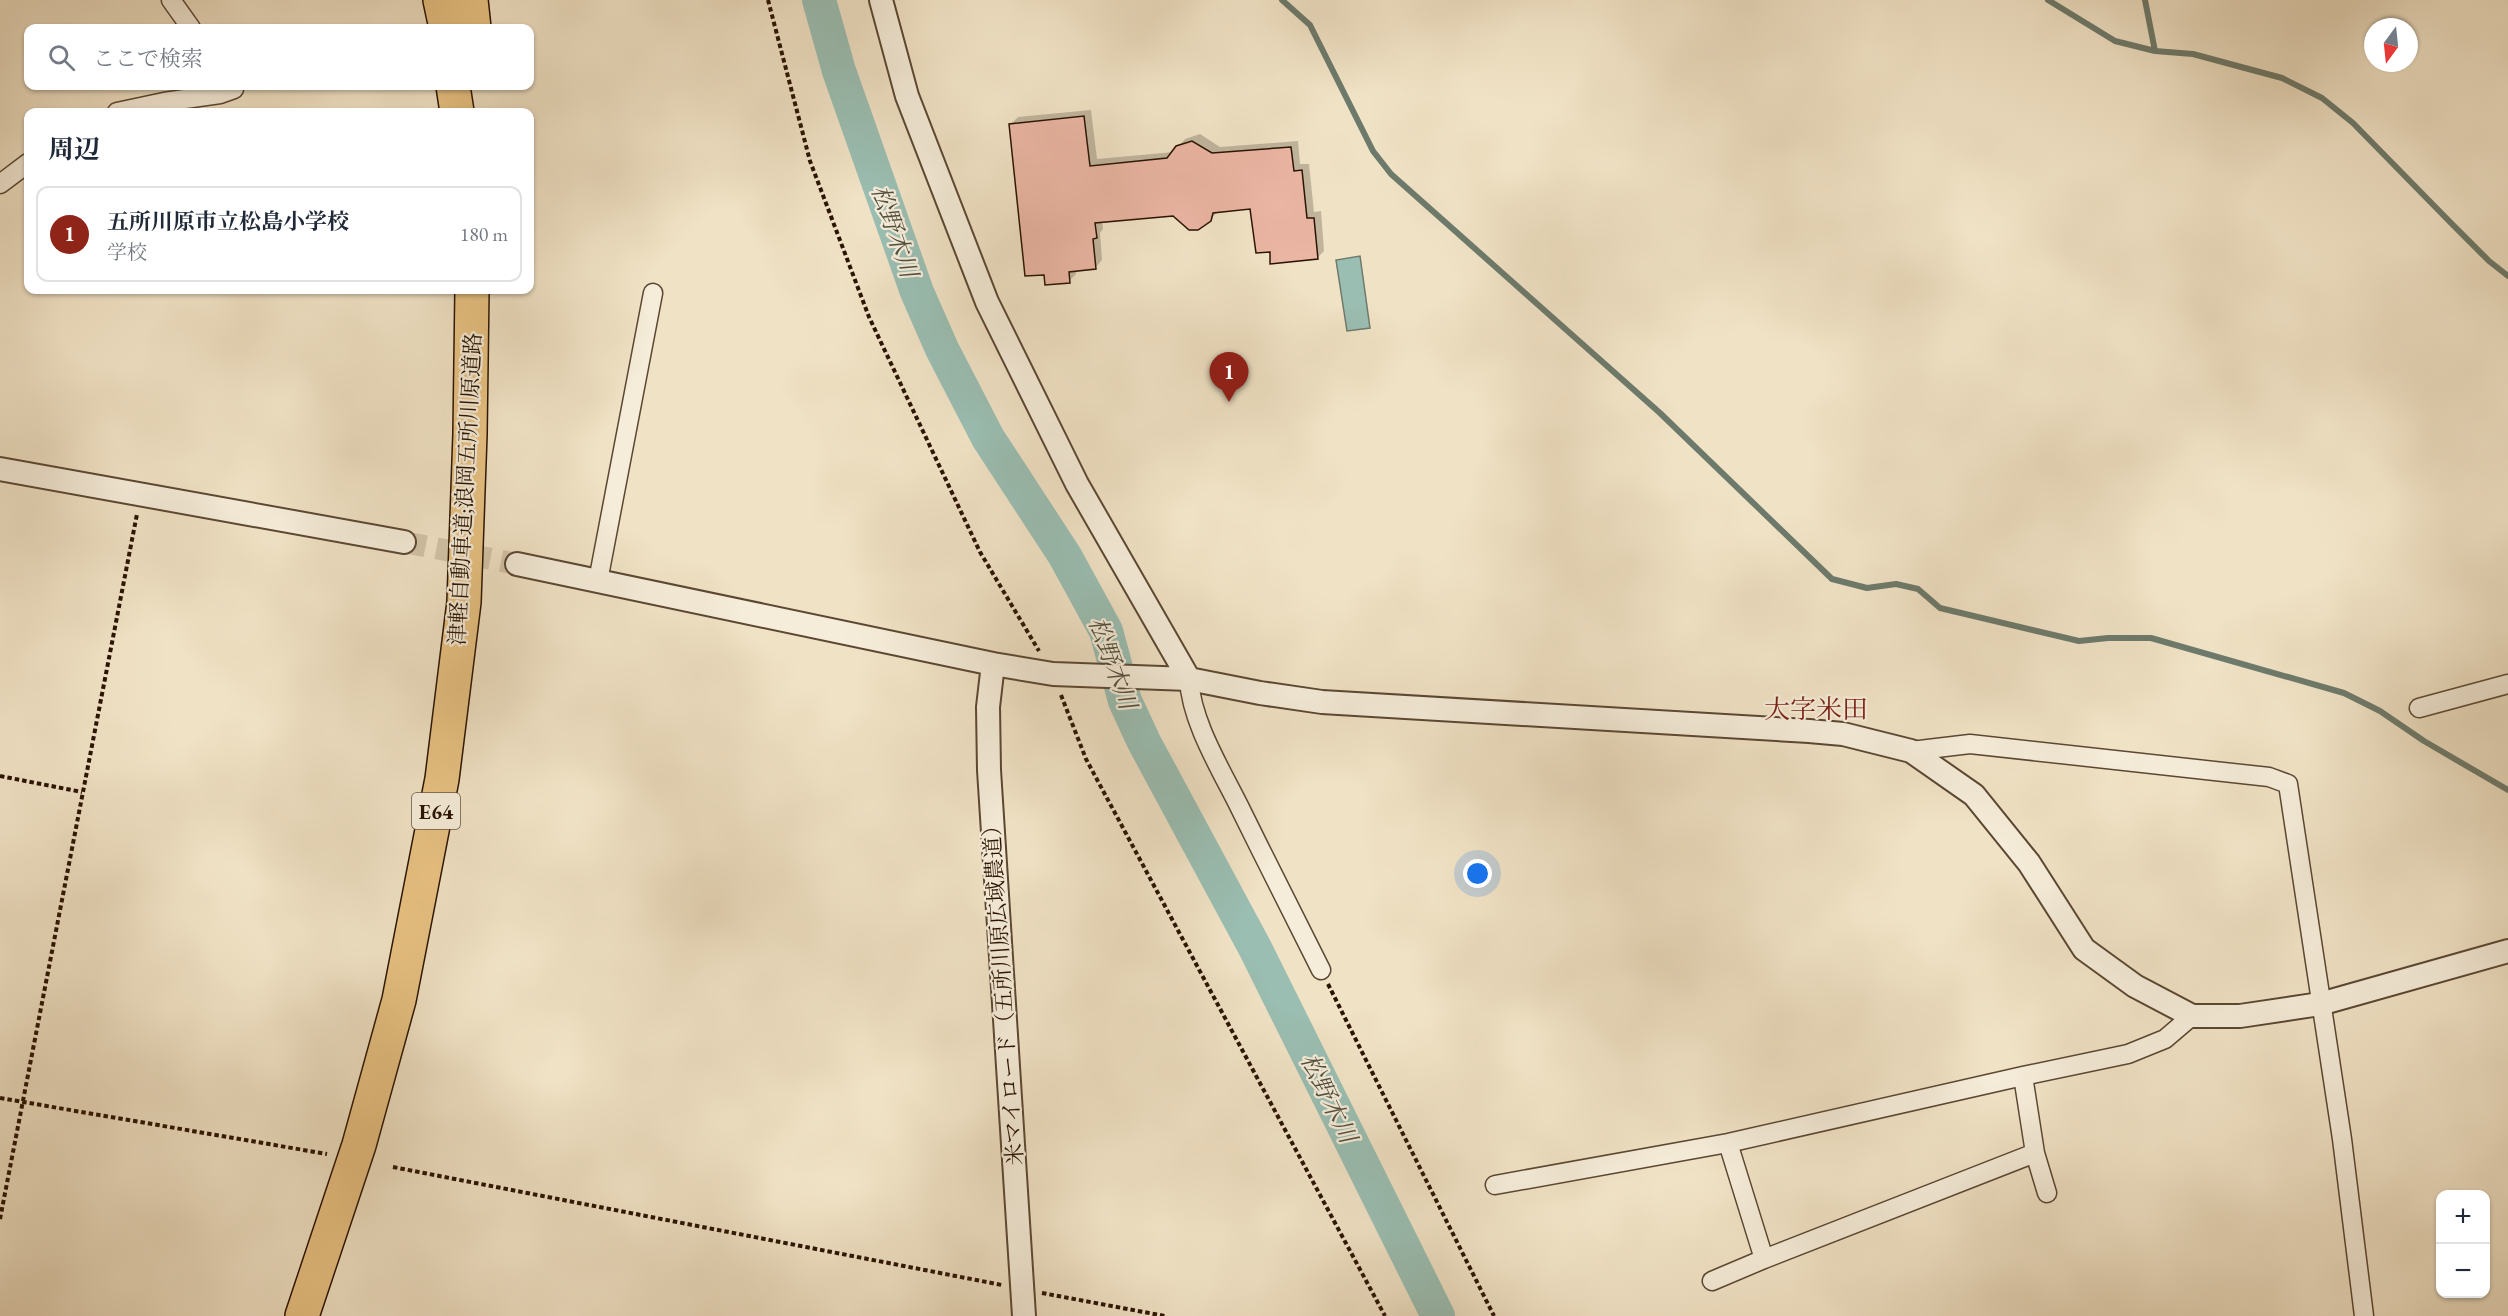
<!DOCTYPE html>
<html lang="ja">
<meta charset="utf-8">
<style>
:root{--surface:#fff;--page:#f6f6f7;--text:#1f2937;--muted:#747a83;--line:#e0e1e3;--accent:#8f2418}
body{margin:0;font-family:"EB Garamond","Noto Serif JP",serif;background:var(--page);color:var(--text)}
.controls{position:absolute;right:18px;bottom:18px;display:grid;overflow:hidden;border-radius:12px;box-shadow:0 2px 4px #0004}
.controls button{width:54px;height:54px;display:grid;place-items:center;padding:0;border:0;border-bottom:2px solid var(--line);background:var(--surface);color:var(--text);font:30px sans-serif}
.compass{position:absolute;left:2364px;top:18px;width:54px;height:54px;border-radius:50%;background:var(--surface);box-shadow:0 2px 4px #0004;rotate:195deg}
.you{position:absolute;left:1478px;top:874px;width:21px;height:21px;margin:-15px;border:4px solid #fff;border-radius:50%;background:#1a73e8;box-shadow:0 0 0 9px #1a73e833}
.badge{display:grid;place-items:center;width:39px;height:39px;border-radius:50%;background:var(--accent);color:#fff;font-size:20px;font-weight:700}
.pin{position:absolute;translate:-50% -50px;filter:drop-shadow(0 2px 3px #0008)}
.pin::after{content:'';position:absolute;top:32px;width:21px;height:18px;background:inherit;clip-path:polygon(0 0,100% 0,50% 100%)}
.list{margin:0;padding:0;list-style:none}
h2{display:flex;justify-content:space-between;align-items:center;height:78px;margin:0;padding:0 24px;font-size:26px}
h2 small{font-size:20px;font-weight:400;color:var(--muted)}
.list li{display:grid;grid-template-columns:39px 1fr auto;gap:18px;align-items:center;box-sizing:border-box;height:96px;margin:0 12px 12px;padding:0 12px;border:2px solid var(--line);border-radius:12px}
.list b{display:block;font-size:22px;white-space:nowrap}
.list p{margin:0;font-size:20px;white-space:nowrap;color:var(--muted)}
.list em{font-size:20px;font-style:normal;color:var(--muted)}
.icon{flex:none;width:33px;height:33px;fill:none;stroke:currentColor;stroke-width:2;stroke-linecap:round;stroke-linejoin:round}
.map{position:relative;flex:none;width:2508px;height:1316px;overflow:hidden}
.search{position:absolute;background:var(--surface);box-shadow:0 2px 4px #0004;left:24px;top:24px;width:510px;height:66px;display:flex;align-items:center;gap:15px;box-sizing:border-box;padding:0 21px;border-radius:12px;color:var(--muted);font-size:22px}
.panel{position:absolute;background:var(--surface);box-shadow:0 2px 4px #0004;left:24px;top:108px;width:510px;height:186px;border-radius:12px}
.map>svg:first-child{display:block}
.water{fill:#9abeb2;stroke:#6d7a6b;stroke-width:1.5}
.shadow{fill:#0003}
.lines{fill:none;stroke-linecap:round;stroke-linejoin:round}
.stream{stroke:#6d7a6b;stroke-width:6}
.river{stroke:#9abeb2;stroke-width:34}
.building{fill:#eab5a3;stroke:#291301;stroke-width:1.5}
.tertiary-tunnel{stroke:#d2c3a8;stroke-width:22;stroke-dasharray:22 11;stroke-linecap:butt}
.minor-casing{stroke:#5b4732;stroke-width:21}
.tertiary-casing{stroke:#5b4732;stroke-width:26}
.motorway-casing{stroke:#291301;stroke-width:36}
.path{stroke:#291301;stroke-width:4;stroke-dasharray:4.5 3;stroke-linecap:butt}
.minor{stroke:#f5ecd9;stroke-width:18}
.tertiary{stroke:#f5ecd9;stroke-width:22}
.motorway{stroke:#e8c182;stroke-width:33}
.labels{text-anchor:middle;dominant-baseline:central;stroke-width:4.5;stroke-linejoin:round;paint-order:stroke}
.shield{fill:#f5ecd9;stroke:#665442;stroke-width:1.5}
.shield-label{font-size:21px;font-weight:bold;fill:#291301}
.street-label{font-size:22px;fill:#291301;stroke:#f5ecd9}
.water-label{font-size:24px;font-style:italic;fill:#514f3f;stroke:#f5ecd9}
.quarter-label{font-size:26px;fill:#7a1f14;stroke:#f5ecd9}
</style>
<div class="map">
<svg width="2508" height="1316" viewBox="0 0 2508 1316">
<rect width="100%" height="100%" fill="#f0e2c5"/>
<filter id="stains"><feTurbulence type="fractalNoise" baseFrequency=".00333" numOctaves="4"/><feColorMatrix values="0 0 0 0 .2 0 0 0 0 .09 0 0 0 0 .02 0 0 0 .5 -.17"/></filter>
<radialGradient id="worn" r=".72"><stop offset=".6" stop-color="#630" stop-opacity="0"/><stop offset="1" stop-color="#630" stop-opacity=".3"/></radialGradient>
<path class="water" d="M1360,256L1370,328L1347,331L1336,260Z"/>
<path class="shadow" d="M1091,110L1097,159L1174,152L1185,139L1200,134L1220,147L1298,141L1300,164H1309L1314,212L1321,211L1324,251L1317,258L1271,251L1251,207L1218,212L1210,219L1173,215L1102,221L1103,229L1100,233L1102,260L1095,268L1076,270V274L1069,281L1011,124L1018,117Z"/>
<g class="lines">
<path class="stream" d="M1282,0L1310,25L1373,151L1391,174L1660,413L1832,579L1867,588L1896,584L1918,589L1940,608L2079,641L2108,638H2151L2344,693L2380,711L2424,741L2508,790
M2048,0L2115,41L2155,51L2193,54L2282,78L2322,98L2353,123L2450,222L2489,261L2508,276
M2145,0L2155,51"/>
<path class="river" d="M819,0L839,71L917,292L942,349L988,438L1065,556L1106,631L1125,701L1144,742L1255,948L1438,1316"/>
</g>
<path class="building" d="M1084,116L1090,166L1167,158L1176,146L1192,141L1212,153L1291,147L1294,171L1302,170L1307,218H1314L1318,259L1270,264V252L1256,253L1250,209L1213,213L1211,221L1198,230H1189L1173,216L1095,223L1097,238L1093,239L1096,269L1069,272L1070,283L1045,285L1044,275L1025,276L1009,124Z"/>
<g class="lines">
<path class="tertiary-tunnel" d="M404,542L517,564"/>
<g class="minor-casing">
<path id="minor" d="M171,0L191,28
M117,112L164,102L220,94L234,89L232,86
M0,184L28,163
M598,581L653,293
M1189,679C1191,721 1220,768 1239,806C1266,861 1294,916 1321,970
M2419,708L2508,684
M1911,751L1970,744L2269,777L2288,784L2342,1139L2364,1316
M2023,1076L2035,1153L2047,1193
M1728,1143L1764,1259L2035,1153
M1495,1185L1728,1143L2023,1076L2128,1054L2165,1039L2192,1016
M1712,1281L1764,1259"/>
</g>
<g class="tertiary-casing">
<path id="tertiary" d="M881,0L907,96L987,302L1077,484L1189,679
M0,469L404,542
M517,564L993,664L1053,674L1189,679L1260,693L1322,702L1809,731L1843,734L1911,751L1974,795L2029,863L2084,949L2135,986L2192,1016H2240L2320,1004L2508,951
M993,664L988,707L989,770L1024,1316"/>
</g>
<g class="motorway-casing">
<path id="motorway" d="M440,0L446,28
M471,0L474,28
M453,86L457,112
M302,1316L359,1145L399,1000L442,779L464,602L470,434L472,290"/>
</g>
<path class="path" d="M768,0L810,161L869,317L980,552L1039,651
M1061,695L1086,759L1385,1316
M0,776L82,792
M1328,984L1494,1316
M0,1098L327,1154
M393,1167L1002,1285
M0,1219L137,514
M1042,1293L1165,1316"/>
<use href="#minor" class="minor"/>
<use href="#tertiary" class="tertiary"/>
<use href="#motorway" class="motorway"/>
</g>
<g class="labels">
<rect class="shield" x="412" y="793" width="48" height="36" rx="4.5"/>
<g class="shield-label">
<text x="436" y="811">E64</text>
</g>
<g class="street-label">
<text transform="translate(465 489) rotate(-87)">津軽自動車道;浪岡五所川原道路</text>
<text transform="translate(1003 990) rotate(-94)">米マイロード（五所川原広域農道）</text>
</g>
<g class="water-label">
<text transform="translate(895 231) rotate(71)">松野木川</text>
<text transform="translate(1113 663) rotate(70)">松野木川</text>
<text transform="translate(1329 1098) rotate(64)">松野木川</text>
</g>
<g class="quarter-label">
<text x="1816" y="709">大字米田</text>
</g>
</g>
<rect width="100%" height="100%" filter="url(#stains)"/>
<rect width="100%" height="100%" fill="url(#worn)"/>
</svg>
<div class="controls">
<button>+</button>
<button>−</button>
</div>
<svg class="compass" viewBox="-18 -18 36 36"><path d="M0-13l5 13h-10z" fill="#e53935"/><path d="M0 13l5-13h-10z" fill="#747a83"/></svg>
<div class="you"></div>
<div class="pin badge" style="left:1229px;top:402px">1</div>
<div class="search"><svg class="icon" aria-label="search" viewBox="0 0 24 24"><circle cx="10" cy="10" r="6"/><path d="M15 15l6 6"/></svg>ここで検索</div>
<section class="panel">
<h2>周辺<small></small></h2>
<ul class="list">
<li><span class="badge">1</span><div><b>五所川原市立松島小学校</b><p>学校</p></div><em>180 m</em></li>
</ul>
</section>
</div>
